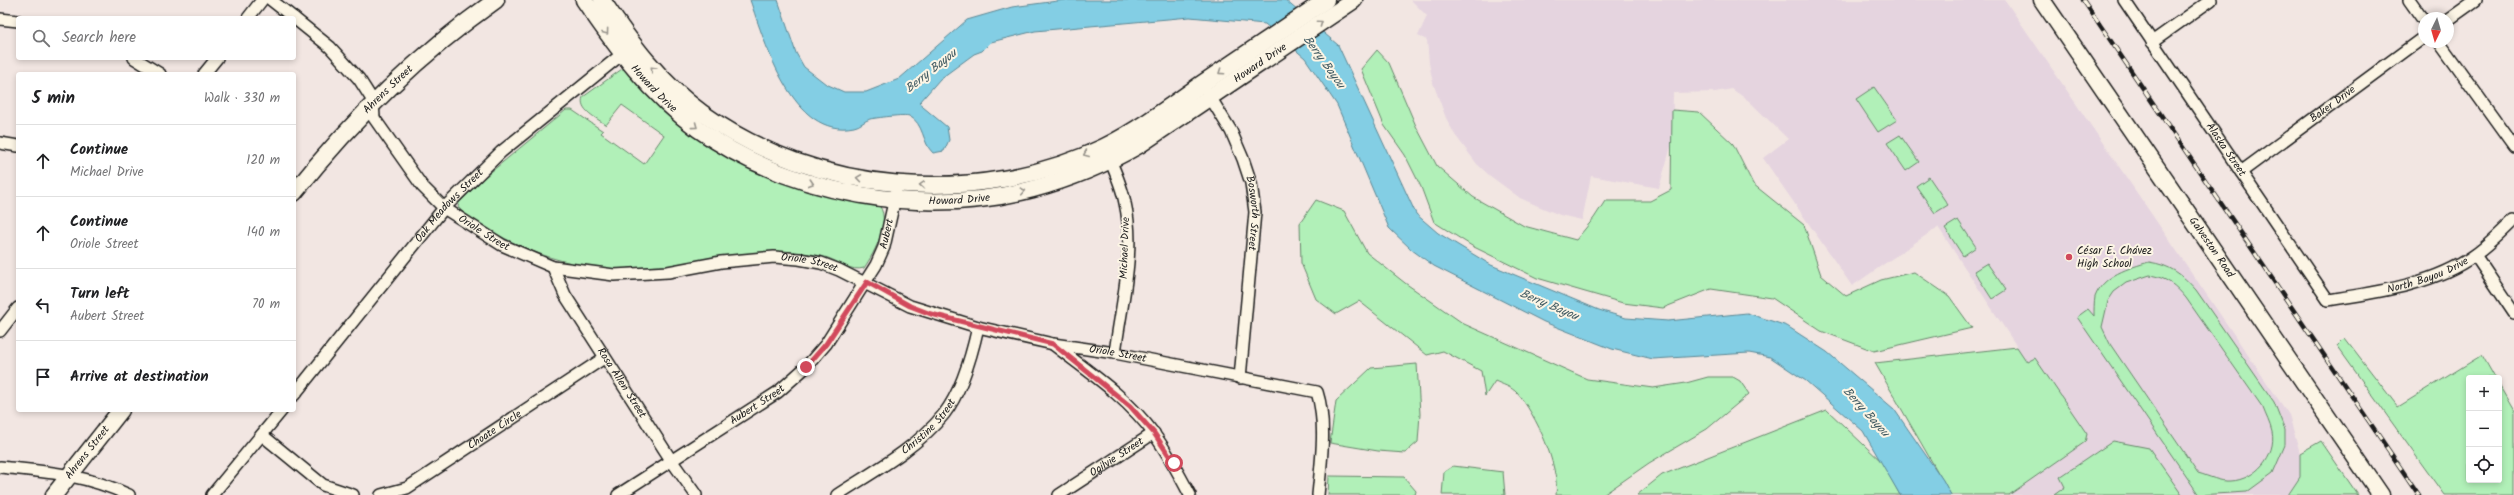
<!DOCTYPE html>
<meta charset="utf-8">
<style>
:root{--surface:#fff;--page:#f2f2f2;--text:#202124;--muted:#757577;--line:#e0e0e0}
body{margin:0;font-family:Kalam,sans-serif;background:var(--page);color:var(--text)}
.controls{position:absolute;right:12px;bottom:12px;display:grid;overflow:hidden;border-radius:4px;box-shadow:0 2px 6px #0003}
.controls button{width:36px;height:36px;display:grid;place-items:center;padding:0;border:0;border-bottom:1px solid var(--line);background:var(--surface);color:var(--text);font:20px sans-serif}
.compass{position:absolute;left:2418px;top:12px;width:36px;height:36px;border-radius:50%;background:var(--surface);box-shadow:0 2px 6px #0003;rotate:185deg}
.stop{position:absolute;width:12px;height:12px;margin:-9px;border:3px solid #d1495b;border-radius:50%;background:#fff}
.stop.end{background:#d1495b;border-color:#fff;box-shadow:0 1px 4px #0008}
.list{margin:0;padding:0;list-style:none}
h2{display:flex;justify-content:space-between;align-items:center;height:52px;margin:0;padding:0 16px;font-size:17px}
h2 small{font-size:13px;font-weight:400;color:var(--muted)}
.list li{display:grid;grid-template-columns:26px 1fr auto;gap:12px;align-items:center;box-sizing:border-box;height:72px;padding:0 16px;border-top:1px solid var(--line)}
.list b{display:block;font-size:15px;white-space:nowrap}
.list p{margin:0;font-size:13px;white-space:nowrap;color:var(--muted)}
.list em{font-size:13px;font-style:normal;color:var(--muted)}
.icon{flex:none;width:22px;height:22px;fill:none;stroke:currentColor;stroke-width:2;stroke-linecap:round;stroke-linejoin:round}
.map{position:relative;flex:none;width:2514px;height:495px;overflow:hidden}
.search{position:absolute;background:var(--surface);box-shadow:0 2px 6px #0003;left:16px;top:16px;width:280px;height:44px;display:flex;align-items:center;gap:10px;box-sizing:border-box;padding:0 14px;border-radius:4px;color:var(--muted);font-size:15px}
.panel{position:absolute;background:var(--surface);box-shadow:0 2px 6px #0003;left:16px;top:72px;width:280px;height:340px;border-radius:4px}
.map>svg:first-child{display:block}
.built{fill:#e5d4df}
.green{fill:#b1f0b8;stroke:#66866a;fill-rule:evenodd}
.water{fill:#83cee4;stroke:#5a8794}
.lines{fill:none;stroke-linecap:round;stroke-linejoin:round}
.street-casing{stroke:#1c1c1c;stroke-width:14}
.secondary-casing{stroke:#1c1c1c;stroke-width:19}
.street{stroke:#fcf5e5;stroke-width:11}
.secondary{stroke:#fcf5e5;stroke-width:16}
.rail-casing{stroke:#1c1c1c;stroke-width:4.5}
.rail{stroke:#fcf5e5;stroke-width:3;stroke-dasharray:9;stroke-linecap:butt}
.oneway{stroke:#97938b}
.route{stroke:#d1495b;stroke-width:5}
.poi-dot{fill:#d1495b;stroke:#fcf5e5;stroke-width:1.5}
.labels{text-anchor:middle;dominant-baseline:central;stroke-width:4;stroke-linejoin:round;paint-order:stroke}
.street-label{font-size:11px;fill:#1c1c1c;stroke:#fcf5e5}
.poi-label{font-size:11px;fill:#1c1c1c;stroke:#fcf5e5;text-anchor:start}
.water-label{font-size:12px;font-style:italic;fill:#405a62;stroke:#fcf5e5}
</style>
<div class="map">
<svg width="2514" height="495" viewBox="0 0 2514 495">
<rect width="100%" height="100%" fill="#f2e6e2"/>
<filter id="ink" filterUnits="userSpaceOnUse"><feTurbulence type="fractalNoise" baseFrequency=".025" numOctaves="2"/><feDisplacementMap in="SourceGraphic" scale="8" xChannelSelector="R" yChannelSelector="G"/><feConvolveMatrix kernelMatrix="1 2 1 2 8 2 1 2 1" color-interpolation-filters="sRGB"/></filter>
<g filter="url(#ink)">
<path class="built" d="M1411,0H2005L2289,415L2300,453V477L2288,495H2009L2027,362L1938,227L1852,286L1763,158L1788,139L1749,101L1732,89L1715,92L1673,93L1672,143L1659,188L1591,176L1582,220L1560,215L1538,206L1520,198L1489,175L1477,164L1455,135L1446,118L1433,83L1429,63L1427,40L1418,36L1427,16Z"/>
<path class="green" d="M1377,50L1389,63L1416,126L1437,166L1473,197L1524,226L1576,240L1594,218L1605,201H1650L1671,190L1672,110L1699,112L1733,144L1753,184L1804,225L1821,275L1846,296L1881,280L1914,272L1949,296L1972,328L1874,351L1821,331L1772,298L1711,289L1663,308L1623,303L1537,278L1472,246L1434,222L1421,187L1405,155L1384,125L1361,69Z
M622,69L628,70L687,127L877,203C893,218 875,252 864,268C851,272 840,262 828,258C816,254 803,253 792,252C750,250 709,262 668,267C616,274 561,266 514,243C496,234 472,223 458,207L459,203L486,176L566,110H572L603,131L601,133L644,164L664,135L622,105L606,125C597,118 578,110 583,97Z
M1874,87L1897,120L1878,132L1856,99Z
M1900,135L1919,162L1906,171L1887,143Z
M1929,177L1948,205L1935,213L1916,186Z
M1316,200L1344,211L1367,253L1405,283L1464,324L1587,379L1653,388L1686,383L1708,377H1733L1740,381L1749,394L1707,429L1649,463L1603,495H1556C1560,467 1536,414 1517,393C1512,387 1501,384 1495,381L1485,396L1481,371L1443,351L1427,355L1359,301L1336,314L1316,299L1301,263L1300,223Z
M1958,220L1976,247L1963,256L1945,228Z
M2149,262C2170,265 2182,274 2196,290L2274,402L2285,430V445L2273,473L2247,492L2199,495L2077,317L2088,309L2094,316C2094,310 2094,303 2095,297C2103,275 2129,268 2149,262ZM2150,275C2167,278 2175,285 2186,298L2263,408C2266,416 2270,423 2272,432C2277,455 2255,480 2231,481C2220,482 2209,476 2198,473L2110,344L2102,327L2108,301L2114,292L2126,283Z
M1987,263L2006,290L1992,299L1974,271Z
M2345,338L2398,407L2482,355L2495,378H2469V480H2499V384L2514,410V495H2444L2337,346Z
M2017,347L2027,362L2035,358L2087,434L2085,442L2009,495H1951L1875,363Z
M1417,364L1420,414L1418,442L1405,453L1378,451L1330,443L1336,401L1371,368Z
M1827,410L1883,463L1900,495H1637L1662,475Z
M2113,441L2149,448L2182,495H2054L2065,487L2060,477Z
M2321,441L2358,495H2288L2300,477V453Z
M1453,466L1503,472L1505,495H1442L1444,472Z
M1329,476L1404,477L1416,491L1415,495H1328Z"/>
<path class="water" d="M750,0H778L796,53L804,67L826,84L844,92H866L899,79L967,20L1012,7L1065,0H1285L1338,45L1416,214L1438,233L1491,265L1599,310L1626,318L1668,321L1747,313L1787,326L1827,352L1894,409L1943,480L1951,495H1900L1863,431L1806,381L1770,357L1749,353L1653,359L1612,349L1544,322L1434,266L1412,250L1389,228L1337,105L1305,58L1265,24L1190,17L1035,31L991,42L982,51L974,54L940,79L920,102L923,107L947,127L949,140L944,151L933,153C922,143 924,123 909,116C905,114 875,118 870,119C864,121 860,126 854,127C793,140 765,43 750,0Z"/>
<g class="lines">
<g class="street-casing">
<g id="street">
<path d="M271,0L294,18"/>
<path id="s1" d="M2124,0L2328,300C2378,292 2433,285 2475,255C2489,245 2502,232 2514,220"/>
<path d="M2409,0L2424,21"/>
<path d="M248,18L262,0"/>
<path id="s2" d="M294,18L330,47L359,79L373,101L374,118L422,186L444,208L502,245L553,267L614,275L668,272L721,262L774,257L799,259L821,263L839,270L910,306L978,327L1053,344L1115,353L1317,392C1327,423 1321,463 1318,495"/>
<path d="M0,19L18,21"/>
<path d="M2448,20L2476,0"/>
<path d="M2152,42L2211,0"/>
<path d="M2439,42L2514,146"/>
<path d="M134,58L160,74"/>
<path d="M204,74L217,58"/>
<path id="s3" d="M1207,92L1231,131L1243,159L1251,183L1255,212L1240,378"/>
<path d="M0,143L18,146"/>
<path d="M1107,153C1114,169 1122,186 1125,203C1136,251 1121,305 1115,353"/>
<path id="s4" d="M2241,172L2424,37"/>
<path d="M2475,255L2514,313"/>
<path id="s5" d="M553,267L565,295L671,460L696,495"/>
<path d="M0,331L18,308"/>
<path d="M1054,345C1089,372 1128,398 1154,434C1168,453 1179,474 1190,495"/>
<path id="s6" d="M294,395L444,208L501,152L627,50"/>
<path d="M262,435L323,485L353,495"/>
<path d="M0,467C48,472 84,474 129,495"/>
<path d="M212,495L282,410"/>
<path id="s7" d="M381,495L407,488L604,358"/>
<path id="s8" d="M618,495L778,392L806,367L826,344L876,265L884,247L896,193"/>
<path id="s9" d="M837,495C874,471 916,449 944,414C961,392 972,354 978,327"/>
<path id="s10" d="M1059,495L1154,433"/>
</g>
</g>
<g class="secondary-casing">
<g id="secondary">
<path id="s11" d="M584,0C616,47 651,95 698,129C791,195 923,218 1033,189C1070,179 1106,164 1139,145L1354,0"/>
<path d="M602,0C630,42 660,83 702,113C817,195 977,208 1104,147C1138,130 1169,107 1200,85C1242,57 1284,28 1326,0"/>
<path id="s12" d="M2042,0L2381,495"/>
<path id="s13" d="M294,193C353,119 418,55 496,0"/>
<path id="s14" d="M54,495L121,410"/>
</g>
</g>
<use href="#street" class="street"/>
<use href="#secondary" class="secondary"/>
<g class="rail-casing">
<path id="rail" d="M2083,0L2419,495"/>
</g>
<use href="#rail" class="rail"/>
</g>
<defs><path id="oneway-chevron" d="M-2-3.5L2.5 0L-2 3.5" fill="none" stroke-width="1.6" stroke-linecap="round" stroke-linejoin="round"/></defs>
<g class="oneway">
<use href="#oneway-chevron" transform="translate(1320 23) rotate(-35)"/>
<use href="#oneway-chevron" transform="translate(606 32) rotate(54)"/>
<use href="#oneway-chevron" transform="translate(653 69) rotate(-133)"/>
<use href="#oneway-chevron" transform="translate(1221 72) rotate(146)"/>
<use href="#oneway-chevron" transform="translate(695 126) rotate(37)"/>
<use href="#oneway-chevron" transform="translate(1086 154) rotate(157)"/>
<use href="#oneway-chevron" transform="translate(859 178) rotate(-172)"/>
<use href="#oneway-chevron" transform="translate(811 183) rotate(18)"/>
<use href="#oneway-chevron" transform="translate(922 185) rotate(-176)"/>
<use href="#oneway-chevron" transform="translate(1023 191) rotate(-12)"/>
</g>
</g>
<g class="lines" filter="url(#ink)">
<path class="route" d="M806,367L826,344L867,282L910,306L931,314L1053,344L1130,406L1154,433L1174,463"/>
</g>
<circle class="poi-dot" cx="2069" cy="257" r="4"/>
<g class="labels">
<g class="street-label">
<text stroke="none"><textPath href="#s11" startOffset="785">Howard Drive</textPath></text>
<text stroke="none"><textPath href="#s11" startOffset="113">Howard Drive</textPath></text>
<text stroke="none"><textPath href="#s13" startOffset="140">Ahrens Street</textPath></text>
<text stroke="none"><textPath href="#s4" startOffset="114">Baker Drive</textPath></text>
<text stroke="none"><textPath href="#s1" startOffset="181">Alaska Street</textPath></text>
<text stroke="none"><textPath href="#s11" startOffset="449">Howard Drive</textPath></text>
<text stroke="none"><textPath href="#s6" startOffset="245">Oak Meadows Street</textPath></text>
<text stroke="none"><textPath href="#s3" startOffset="132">Bosworth Street</textPath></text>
<text stroke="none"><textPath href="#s2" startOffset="294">Oriole Street</textPath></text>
<text stroke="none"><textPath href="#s8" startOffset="385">Aubert</textPath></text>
<text transform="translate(1125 248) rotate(-88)">Michael Drive</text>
<text stroke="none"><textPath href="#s12" startOffset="300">Galveston Road</textPath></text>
<text stroke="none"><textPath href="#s2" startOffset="630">Oriole Street</textPath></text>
<text stroke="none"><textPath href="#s1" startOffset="466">North Bayou Drive</textPath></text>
<text stroke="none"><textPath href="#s2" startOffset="954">Oriole Street</textPath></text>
<text stroke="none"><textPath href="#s5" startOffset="135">Rosa Allen Street</textPath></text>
<text stroke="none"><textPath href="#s8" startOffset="166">Aubert Street</textPath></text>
<text stroke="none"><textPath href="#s9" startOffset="115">Christine Street</textPath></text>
<text stroke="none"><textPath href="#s7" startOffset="132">Choate Circle</textPath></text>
<text stroke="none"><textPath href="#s14" startOffset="54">Ahrens Street</textPath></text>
<text stroke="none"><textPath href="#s10" startOffset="69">Ogilvie Street</textPath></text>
</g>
<g class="poi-label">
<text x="2077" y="251">César E. Chávez<tspan x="2077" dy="13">High School</tspan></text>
</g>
<g class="water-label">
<text transform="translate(1324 62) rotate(54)">Berry Bayou</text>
<text transform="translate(931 71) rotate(-39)">Berry Bayou</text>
<text transform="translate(1549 305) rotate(23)">Berry Bayou</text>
<text transform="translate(1866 412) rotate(48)">Berry Bayou</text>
</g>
</g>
</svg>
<div class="controls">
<button>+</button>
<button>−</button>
<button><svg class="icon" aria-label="locate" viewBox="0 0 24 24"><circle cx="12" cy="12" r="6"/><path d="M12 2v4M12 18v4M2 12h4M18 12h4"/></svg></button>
</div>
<svg class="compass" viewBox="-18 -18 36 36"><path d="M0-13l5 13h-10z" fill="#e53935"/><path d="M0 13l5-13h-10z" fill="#757577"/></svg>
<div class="stop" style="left:1174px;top:463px"></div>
<div class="stop end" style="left:806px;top:367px"></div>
<div class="search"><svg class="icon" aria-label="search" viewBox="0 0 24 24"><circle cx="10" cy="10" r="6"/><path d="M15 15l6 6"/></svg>Search here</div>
<section class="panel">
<h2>5 min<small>Walk · 330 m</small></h2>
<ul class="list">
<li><svg class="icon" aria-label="ahead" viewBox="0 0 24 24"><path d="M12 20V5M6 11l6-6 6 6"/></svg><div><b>Continue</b><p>Michael Drive</p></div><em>120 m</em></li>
<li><svg class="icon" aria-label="ahead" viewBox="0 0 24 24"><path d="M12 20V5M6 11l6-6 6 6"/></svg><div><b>Continue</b><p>Oriole Street</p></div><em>140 m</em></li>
<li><svg class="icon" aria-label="left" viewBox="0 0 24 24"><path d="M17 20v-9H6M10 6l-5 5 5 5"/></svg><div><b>Turn left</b><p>Aubert Street</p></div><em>70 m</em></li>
<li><svg class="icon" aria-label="arrive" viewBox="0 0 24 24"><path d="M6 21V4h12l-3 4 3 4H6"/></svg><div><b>Arrive at destination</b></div></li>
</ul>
</section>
</div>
